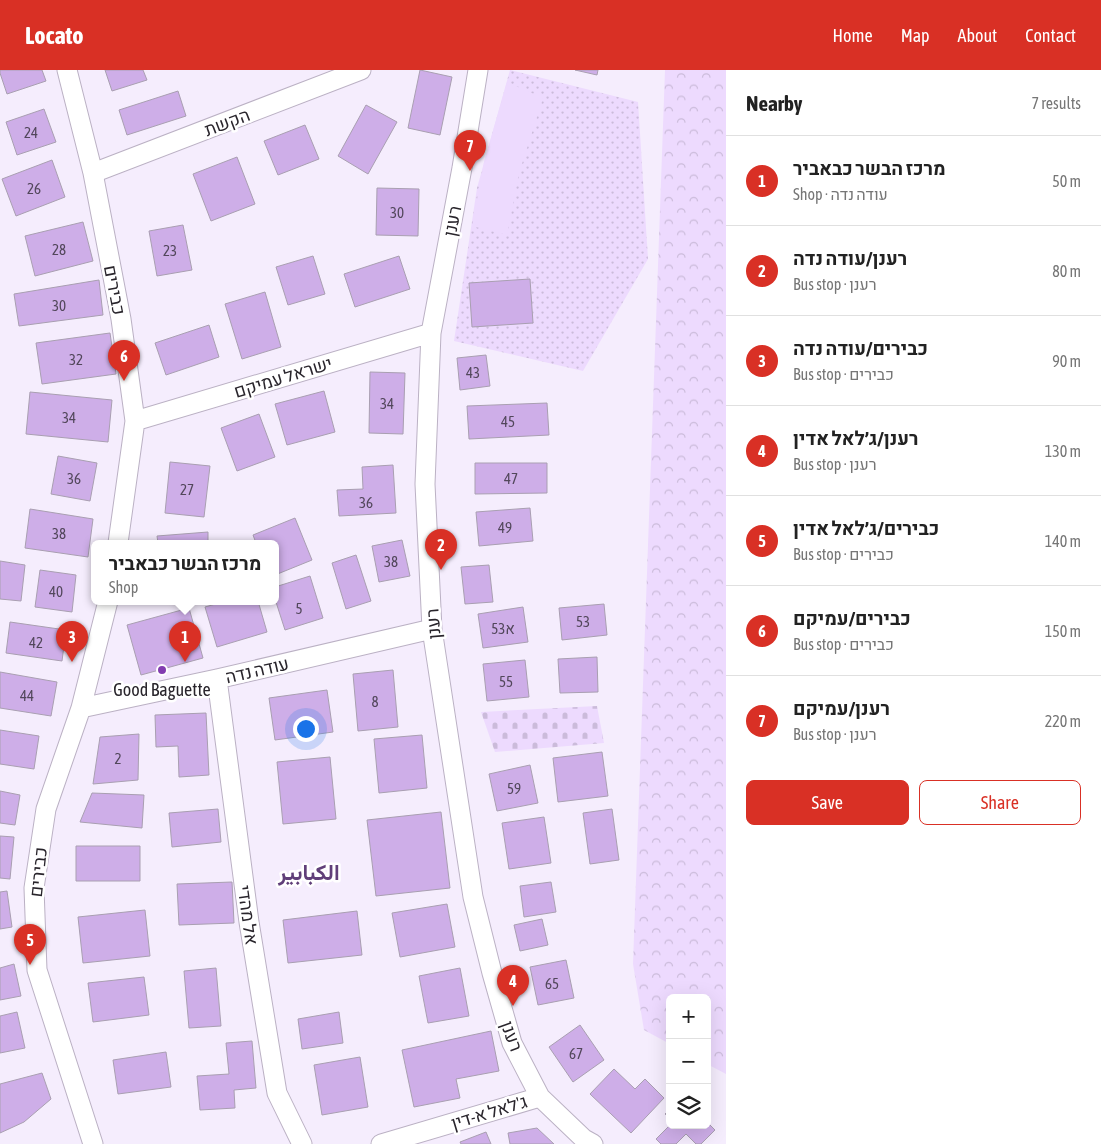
<!DOCTYPE html>
<meta charset="utf-8">
<style>
:root{--surface:#fff;--page:#f6f6f6;--text:#222;--muted:#767676;--line:#e0e0e0;--accent:#d93025}
body{margin:0;font-family:"Asap Condensed",Vazirmatn,Heebo,sans-serif;background:var(--page);color:var(--text)}
.controls{position:absolute;right:15px;bottom:15px;display:grid;overflow:hidden;border-radius:8px;box-shadow:0 5px 20px #0002}
.controls button{width:45px;height:45px;display:grid;place-items:center;padding:0;border:0;border-bottom:1px solid var(--line);background:var(--surface);color:var(--text);font:25px sans-serif}
.you{position:absolute;left:305px;top:658px;width:18px;height:18px;margin:-12px;border:4px solid #fff;border-radius:50%;background:#1a73e8;box-shadow:0 0 0 8px #1a73e833}
.badge{display:grid;place-items:center;width:32px;height:32px;border-radius:50%;background:var(--accent);color:#fff;font-size:16px;font-weight:700}
.pin{position:absolute;translate:-50% -41px;filter:drop-shadow(0 1px 2px #0008)}
.pin::after{content:'';position:absolute;top:26px;width:18px;height:15px;background:inherit;clip-path:polygon(0 0,100% 0,50% 100%)}
.popup{position:absolute;left:91px;top:470px;width:188px;height:65px;box-sizing:border-box;display:grid;place-content:center;border-radius:8px;background:var(--surface);filter:drop-shadow(0 1px 4px #0005);font-size:16px;white-space:nowrap;color:var(--muted)}
.popup b{font-size:19px;color:var(--text)}
.popup::after{content:'';position:absolute;left:50%;top:100%;margin-left:-10px;border:10px solid transparent;border-top-color:var(--surface)}
.list{margin:0;padding:0;list-style:none}
h2{display:flex;justify-content:space-between;align-items:center;height:65px;margin:0;padding:0 20px;font-size:21px}
h2 small{font-size:16px;font-weight:400;color:var(--muted)}
.list li{display:grid;grid-template-columns:32px 1fr auto;gap:15px;align-items:center;box-sizing:border-box;height:90px;padding:0 20px;border-top:1px solid var(--line)}
.list b{display:block;font-size:19px;white-space:nowrap}
.list p{margin:0;font-size:16px;white-space:nowrap;color:var(--muted)}
.list em{font-size:16px;font-style:normal;color:var(--muted)}
.actions{display:flex;gap:10px;padding:15px 20px}
.actions a{flex:1;padding:11px 0;border:1px solid var(--accent);border-radius:8px;text-align:center;font-size:18px;color:var(--accent)}
.actions .main{background:var(--accent);color:#fff}
.icon{flex:none;width:28px;height:28px;fill:none;stroke:currentColor;stroke-width:2;stroke-linecap:round;stroke-linejoin:round}
.map{position:relative;flex:none;width:726px;height:1074px;overflow:hidden}
header{display:flex;align-items:center;gap:30px;box-sizing:border-box;height:70px;padding:0 25px;background:var(--accent);color:#fff}
header strong{font-size:24px}
nav{display:flex;gap:28px;margin-inline-start:auto;font-size:18px}
main{display:flex}
aside{flex:1;background:var(--surface)}
.map>svg:first-child{display:block}
.grass{fill:url(#grass-dots)}
.forest{fill:url(#forest-crowns)}
.cemetery{fill:url(#cemetery-stones)}
.park{fill:#eddafe}
.building{fill:#ceaee8;stroke:#a99fb1}
.lines{fill:none;stroke-linecap:round;stroke-linejoin:round}
.minor-casing{stroke:#bbb1c4;stroke-width:21}
.minor{stroke:#fff;stroke-width:19}
.poi-dot{fill:#823cb0;stroke:#fff;stroke-width:2}
.labels{text-anchor:middle;dominant-baseline:central;stroke-width:5;stroke-linejoin:round;paint-order:stroke}
.number-label{font-size:15px;fill:#52475b}
.street-label{font-size:18px;fill:#29252c;stroke:#fff}
.poi-label{font-size:18px;fill:#29252c;stroke:#fff}
.district-label{font-size:22px;font-weight:bold;fill:#603f79;stroke:#fff}
</style>
<header>
<strong>Locato</strong>
<nav><a>Home</a><a>Map</a><a>About</a><a>Contact</a></nav>
</header>
<main>
<div class="map">
<svg width="726" height="1074" viewBox="0 0 726 1074">
<defs>
<pattern id="grass-dots" width="8" height="8" patternUnits="userSpaceOnUse" patternTransform="scale(1.25)"><rect width="8" height="8" fill="#eddafe"/><path d="M2 2h.1M6 6h.1" fill="none" stroke="#cbbbda" stroke-width="1.8" stroke-linecap="round"/></pattern>
<pattern id="forest-crowns" width="20" height="18" patternUnits="userSpaceOnUse" patternTransform="scale(1.25)"><rect width="20" height="18" fill="#eddafe"/><path d="M2 6a3 3 0 1 1 6 0M12 15a3 3 0 1 1 6 0" fill="none" stroke="#cbbbda"/></pattern>
<pattern id="cemetery-stones" width="16" height="16" patternUnits="userSpaceOnUse" patternTransform="scale(1.25)"><rect width="16" height="16" fill="#eddafe"/><path d="M2 7V4a2 2 0 0 1 4 0v3zM10 15v-3a2 2 0 0 1 4 0v3z" fill="#cbbbda"/></pattern>
</defs>
<rect width="100%" height="100%" fill="#f5edfd"/>
<path class="grass" d="M510,0L638,32L648,189L583,301L454,271L477,118Z"/>
<path class="forest" d="M665,0H726V1004L707,994V928H670V974L644,960L633,894Z"/>
<path class="cemetery" d="M597,636L604,673L495,682L481,642Z"/>
<path class="park" d="M507,12L543,28L519,103L507,165L472,156L484,92Z"/>
<path class="building" d="M0,0H42L46,11L7,24L0,3Z
M105,0H143L147,10L112,21Z
M420,0L452,7L440,65L408,58Z
M575,0H598L597,5Z
M178,21L186,46L127,65L119,40Z
M366,35L397,52L368,104L338,86Z
M44,39L56,72L17,85L6,52Z
M305,55L319,89L278,105L264,71Z
M237,87L255,134L211,151L193,104Z
M52,90L65,127L16,146L2,109Z
M377,118L419,119L418,166L376,165Z
M83,152L93,191L35,206L25,166Z
M183,155L192,200L157,206L149,161Z
M313,186L325,224L288,235L276,197Z
M399,186L410,219L355,237L344,204Z
M530,209L533,253L472,257L469,213Z
M99,210L103,245L19,256L14,224Z
M265,222L281,277L242,289L225,234Z
M209,255L219,287L166,305L155,273Z
M110,263L116,304L42,314L36,273Z
M486,285L490,316L460,320L457,288Z
M370,302L405,303L403,364L369,363Z
M324,321L335,362L287,375L275,334Z
M30,322L112,330L108,372L26,364Z
M547,333L549,365L469,369L467,336Z
M259,344L275,387L237,401L221,358Z
M58,386L97,393L90,431L51,424Z
M170,392L210,396L204,447L165,443Z
M475,393H547V423L475,424Z
M393,395L396,443L339,446L337,420L363,419L362,397Z
M530,438L533,471L479,476L476,442Z
M30,439L93,449L88,487L25,478Z
M295,448L312,490L275,505V473H256L253,465Z
M208,462V473H158L157,466Z
M402,470L410,506L379,512L372,476Z
M356,485L371,531L346,539L332,493Z
M0,491L25,495L21,531L0,529Z
M489,495L493,532L465,534L461,497Z
M40,500L76,505L72,542L35,537Z
M310,506L323,548L285,560L275,529V517Z
M226,531H258L267,562L217,577L205,537Z
M604,534L607,565L562,570L559,538Z
M523,537L528,572L483,578L478,544Z
M189,538L203,588L141,605L127,555Z
M10,552L66,560L62,591L6,583Z
M597,587L598,622L560,623L558,589Z
M525,590L529,627L487,631L483,594Z
M393,600L398,657L358,661L353,604Z
M0,602L57,612L51,646L0,638Z
M327,620L333,662L275,670L269,628Z
M206,643L209,705L179,707L178,676L156,677L155,645Z
M0,660L39,666L34,699L0,694Z
M139,664L138,710L93,714L100,667Z
M422,665L427,718L379,723L374,669Z
M602,682L608,726L558,732L553,688Z
M330,687L336,749L283,754L277,692Z
M530,695L538,733L497,741L489,704Z
M0,721L20,725L15,755L0,753Z
M92,723L144,725L142,758L80,752Z
M218,739L221,772L172,777L169,743Z
M612,739L619,790L590,794L583,743Z
M441,742L450,818L376,826L367,750Z
M544,747L551,793L509,799L502,753Z
M0,766L14,767L10,809L0,808Z
M76,776H140V811H76Z
M232,812L234,853L179,855L177,814Z
M551,812L556,842L524,847L520,816Z
M7,821L12,857L0,859V822Z
M447,834L455,877L400,887L392,843Z
M145,840L150,886L83,893L78,847Z
M357,841L362,885L288,893L283,850Z
M542,849L548,875L520,881L514,855Z
M566,890L574,928L538,935L530,897Z
M14,894L21,926L0,930V898Z
M216,898L221,956L189,958L184,901Z
M460,898L469,946L428,953L419,906Z
M144,907L149,945L93,952L88,913Z
M17,942L25,978L0,983V946Z
M339,942L343,973L302,979L298,949Z
M580,955L604,990L573,1012L549,977Z
M491,961L499,1001L456,1009L460,1028L414,1037L402,980Z
M252,971L256,1018L234,1020L235,1038L200,1040L197,1006L229,1004L226,973Z
M166,982L171,1017L118,1024L113,990Z
M360,987L368,1037L322,1045L314,995Z
M614,999L635,1019L645,1009L664,1028L631,1063L590,1024Z
M42,1003L51,1029L24,1052L0,1063V1014Z
M670,1039V1048L665,1044Z
M707,1052L715,1060L701,1074H696L686,1064L676,1074H661L656,1069L670,1055H707Z
M537,1058L554,1074H510L508,1063Z
M486,1062L491,1074H461L460,1072Z"/>
<g class="lines">
<g class="minor-casing">
<path id="minor" d="M67,0L93,103L121,249L135,351L118,473
M478,0L462,98L431,263L425,414L432,559L473,827L492,903L512,973L540,1027L584,1069L593,1074
M93,103L361,0
M135,351L431,263
M217,609L249,852L277,1023L302,1074
M81,638L217,609L432,559
M93,1074L37,900L34,818L46,739L81,638L108,531
M381,1074L540,1027"/>
</g>
<use href="#minor" class="minor"/>
</g>
<circle class="poi-dot" cx="162" cy="600" r="5"/>
<g class="labels">
<g class="number-label">
<text x="31" y="62">24</text>
<text x="34" y="118">26</text>
<text x="397" y="142">30</text>
<text x="59" y="179">28</text>
<text x="170" y="180">23</text>
<text x="59" y="235">30</text>
<text x="76" y="289">32</text>
<text x="473" y="302">43</text>
<text x="387" y="333">34</text>
<text x="69" y="347">34</text>
<text x="508" y="351">45</text>
<text x="74" y="408">36</text>
<text x="511" y="408">47</text>
<text x="187" y="419">27</text>
<text x="366" y="432">36</text>
<text x="505" y="457">49</text>
<text x="59" y="463">38</text>
<text x="391" y="491">38</text>
<text x="56" y="521">40</text>
<text x="299" y="538">5</text>
<text x="583" y="551">53</text>
<text x="503" y="558">53א</text>
<text x="36" y="572">42</text>
<text x="506" y="611">55</text>
<text x="27" y="625">44</text>
<text x="375" y="631">8</text>
<text x="118" y="688">2</text>
<text x="514" y="718">59</text>
<text x="552" y="913">65</text>
<text x="576" y="983">67</text>
</g>
<g class="street-label">
<text transform="translate(227 52) rotate(-21)">הקשת</text>
<text transform="translate(452 151) rotate(-79)">רענן</text>
<text transform="translate(115 220) rotate(79)">כבירים</text>
<text transform="translate(283 307) rotate(-17)">ישראל עמיקם</text>
<text transform="translate(433 554) rotate(-95)">רענן</text>
<text transform="translate(257 600) rotate(-13)">עודה נדה</text>
<text transform="translate(38 802) rotate(-84)">כבירים</text>
<text transform="translate(248 845) rotate(82)">אל מהדי</text>
<text transform="translate(512 966) rotate(70)">רענן</text>
<text transform="translate(489 1042) rotate(-17)">ג'לאל א-דין</text>
</g>
<g class="poi-label">
<text x="162" y="619">Good Baguette</text>
</g>
<g class="district-label">
<text x="309" y="802">الكبابير</text>
</g>
</g>
</svg>
<div class="controls">
<button>+</button>
<button>−</button>
<button><svg class="icon" aria-label="layers" viewBox="0 0 24 24"><path d="M12 4l9 5-9 5-9-5zM3 14l9 5 9-5"/></svg></button>
</div>
<div class="you"></div>
<div class="pin badge" style="left:185px;top:592px">1</div>
<div class="popup"><b>מרכז הבשר כבאביר</b>Shop</div>
<div class="pin badge" style="left:441px;top:500px">2</div>
<div class="pin badge" style="left:72px;top:592px">3</div>
<div class="pin badge" style="left:513px;top:936px">4</div>
<div class="pin badge" style="left:30px;top:895px">5</div>
<div class="pin badge" style="left:124px;top:311px">6</div>
<div class="pin badge" style="left:470px;top:101px">7</div>
</div>
<aside>
<h2>Nearby<small>7 results</small></h2>
<ul class="list">
<li><span class="badge">1</span><div><b>מרכז הבשר כבאביר</b><p>Shop · עודה נדה</p></div><em>50 m</em></li>
<li><span class="badge">2</span><div><b>רענן/עודה נדה</b><p>Bus stop · רענן</p></div><em>80 m</em></li>
<li><span class="badge">3</span><div><b>כבירים/עודה נדה</b><p>Bus stop · כבירים</p></div><em>90 m</em></li>
<li><span class="badge">4</span><div><b>רענן/ג׳לאל אדין</b><p>Bus stop · רענן</p></div><em>130 m</em></li>
<li><span class="badge">5</span><div><b>כבירים/ג׳לאל אדין</b><p>Bus stop · כבירים</p></div><em>140 m</em></li>
<li><span class="badge">6</span><div><b>כבירים/עמיקם</b><p>Bus stop · כבירים</p></div><em>150 m</em></li>
<li><span class="badge">7</span><div><b>רענן/עמיקם</b><p>Bus stop · רענן</p></div><em>220 m</em></li>
</ul>
<div class="actions"><a class="main">Save</a><a>Share</a></div>
</aside>
</main>
